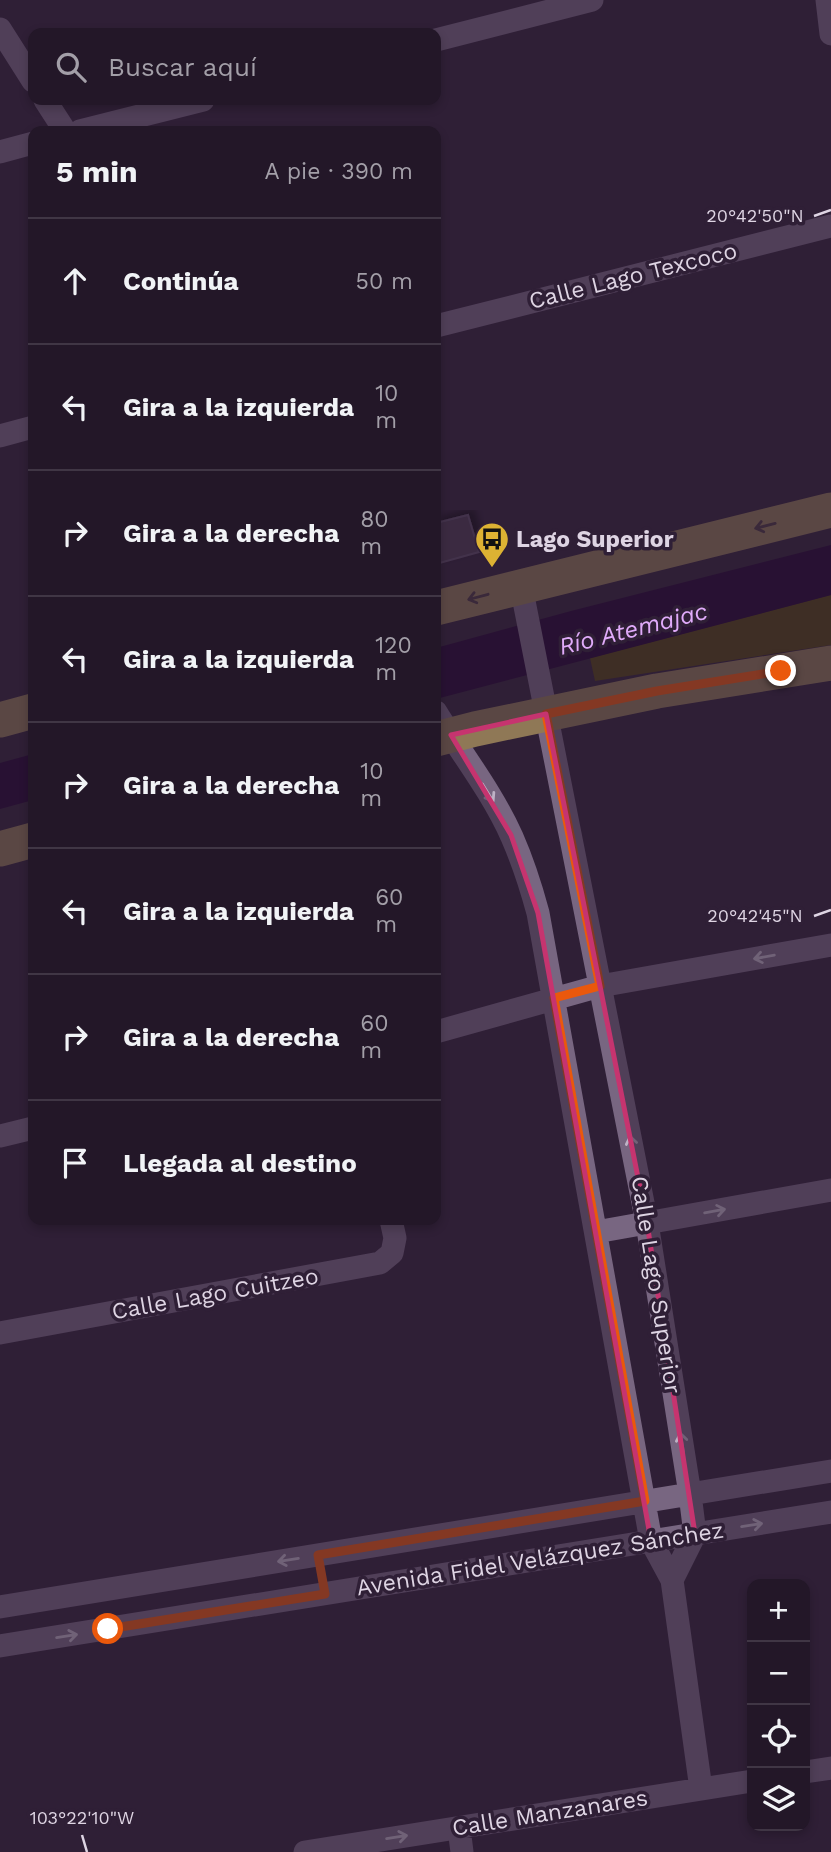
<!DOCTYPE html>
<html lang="es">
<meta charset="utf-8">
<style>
:root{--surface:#231728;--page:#2f2434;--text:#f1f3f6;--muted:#a39fa8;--line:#403645}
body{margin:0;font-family:"Work Sans",sans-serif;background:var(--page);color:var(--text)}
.controls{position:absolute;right:21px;bottom:21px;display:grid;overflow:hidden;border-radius:14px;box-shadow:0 4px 10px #0003}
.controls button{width:63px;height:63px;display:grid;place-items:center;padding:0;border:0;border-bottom:2px solid var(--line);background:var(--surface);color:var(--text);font:35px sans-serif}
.stop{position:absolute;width:21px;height:21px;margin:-16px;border:5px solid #ea580c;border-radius:50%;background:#fff}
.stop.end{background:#ea580c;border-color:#fff;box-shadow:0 2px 7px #0008}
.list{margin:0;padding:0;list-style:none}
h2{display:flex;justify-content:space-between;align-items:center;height:91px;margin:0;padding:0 28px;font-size:30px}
h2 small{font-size:23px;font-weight:400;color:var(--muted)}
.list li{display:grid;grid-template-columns:46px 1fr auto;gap:21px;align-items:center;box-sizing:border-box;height:126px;padding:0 28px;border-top:2px solid var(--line)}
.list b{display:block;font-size:26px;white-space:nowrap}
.list em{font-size:23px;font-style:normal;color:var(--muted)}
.icon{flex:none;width:38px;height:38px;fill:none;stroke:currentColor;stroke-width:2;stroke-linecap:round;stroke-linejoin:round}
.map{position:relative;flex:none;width:831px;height:1852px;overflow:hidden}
.search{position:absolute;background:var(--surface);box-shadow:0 4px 10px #0003;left:28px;top:28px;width:413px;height:77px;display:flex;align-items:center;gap:18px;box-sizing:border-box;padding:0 24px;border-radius:14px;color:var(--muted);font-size:26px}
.panel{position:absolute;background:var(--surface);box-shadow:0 4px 10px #0003;left:28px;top:126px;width:413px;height:1099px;border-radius:14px}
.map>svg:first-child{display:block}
.green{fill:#514010}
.water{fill:#21002f}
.building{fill:#483850;stroke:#5c4c65;stroke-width:2;filter:url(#shadow)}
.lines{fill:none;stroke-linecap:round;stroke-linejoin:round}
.minor{stroke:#786681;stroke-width:23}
.primary{stroke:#8f7856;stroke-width:35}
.oneway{stroke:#47353e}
.oneway2{stroke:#bfb3c6}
.route{stroke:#ea580c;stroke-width:9}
.marked{fill:none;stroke:#c6346f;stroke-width:5;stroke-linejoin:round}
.ticks{fill:none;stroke:#ded4e3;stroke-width:2.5}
.labels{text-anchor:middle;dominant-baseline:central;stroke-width:7;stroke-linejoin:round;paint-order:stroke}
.street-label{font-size:23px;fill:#ded4e3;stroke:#2f1f36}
.poi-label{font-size:23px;font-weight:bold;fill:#ded4e3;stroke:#2f1f36;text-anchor:start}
.water-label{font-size:24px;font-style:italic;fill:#e0abfa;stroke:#2f1f36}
.ticks-label{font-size:18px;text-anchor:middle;fill:#ded4e3;stroke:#2f1f36;stroke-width:7;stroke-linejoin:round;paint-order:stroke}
</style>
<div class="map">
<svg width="831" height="1852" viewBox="0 0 831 1852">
<defs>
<filter id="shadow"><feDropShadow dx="6" dy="-6" stdDeviation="3.5" flood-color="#0009"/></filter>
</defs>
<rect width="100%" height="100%" fill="#2f1f36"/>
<path class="green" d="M831,595V645L595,681L590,658Z"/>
<path class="water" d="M831,545V595L436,699V648L571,611Z
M33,754V800L0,809V763Z"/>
<path class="building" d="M468,515L479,552L436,564V523Z"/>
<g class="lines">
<path class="minor" d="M827,0L831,34
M0,29L33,81
M436,40L592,0
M45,100L65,131
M80,131L203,100
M0,152L33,143
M436,326L831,226
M0,436L33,427
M521,586L647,1223L690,1494L695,1534L672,1580
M436,712C461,753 492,792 512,837C523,862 531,887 538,913L651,1541L672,1580L701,1789
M436,1032L600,986L831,945
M0,1136L33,1128
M596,1232L831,1190
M0,1333L380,1263L392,1253L395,1238L391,1220
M0,1607L831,1471
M0,1646L831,1512
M805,1772L831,1768
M459,1828L462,1852
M305,1852L752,1781"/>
<path class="primary" d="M436,608L831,510
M0,720L33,711
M436,739L475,729L657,691L831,663
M0,849L33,840"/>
</g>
<defs><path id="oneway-shaft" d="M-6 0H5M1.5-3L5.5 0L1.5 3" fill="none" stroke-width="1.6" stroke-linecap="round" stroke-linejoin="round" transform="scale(1.75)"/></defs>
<g class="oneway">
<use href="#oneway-shaft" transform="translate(765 526) rotate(166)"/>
<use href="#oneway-shaft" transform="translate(478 597) rotate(165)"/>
</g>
<g class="oneway2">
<use href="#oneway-shaft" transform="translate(488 793) rotate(58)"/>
<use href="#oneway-shaft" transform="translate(764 957) rotate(170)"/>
<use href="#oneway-shaft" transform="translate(632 1146) rotate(-101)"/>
<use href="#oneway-shaft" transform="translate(715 1211) rotate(-10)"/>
<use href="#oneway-shaft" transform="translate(682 1443) rotate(-99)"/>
<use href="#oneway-shaft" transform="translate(752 1525) rotate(-9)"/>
<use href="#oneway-shaft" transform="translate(288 1560) rotate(171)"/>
<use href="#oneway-shaft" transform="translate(67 1636) rotate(-9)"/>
<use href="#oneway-shaft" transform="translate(397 1837) rotate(-9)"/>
</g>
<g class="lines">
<path class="route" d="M108,1629L325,1594L318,1555L645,1501L554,998L600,986L546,714L657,691L781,671"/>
</g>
<path d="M0 0H831V1852H0ZM546,714L647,1223L695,1534L651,1541L538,913L511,835L451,735Z" fill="#2f1f36" fill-opacity=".55" fill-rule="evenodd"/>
<path class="marked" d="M546,714L647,1223L695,1534L651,1541L538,913L511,835L451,735Z"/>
<path class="ticks" d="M814,216L831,210M814,916L831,910M82,1835L87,1852"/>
<defs>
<g id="bus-pin" transform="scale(1.75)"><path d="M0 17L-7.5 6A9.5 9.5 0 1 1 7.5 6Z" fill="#ddb233" stroke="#2f1f36"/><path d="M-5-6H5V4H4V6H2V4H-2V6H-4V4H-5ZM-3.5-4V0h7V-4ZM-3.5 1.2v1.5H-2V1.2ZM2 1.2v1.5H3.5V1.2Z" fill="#111"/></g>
</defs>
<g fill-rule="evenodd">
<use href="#bus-pin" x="492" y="539"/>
</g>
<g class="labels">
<g class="street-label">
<text transform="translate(633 276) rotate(-14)">Calle Lago Texcoco</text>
<text transform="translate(656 1285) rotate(81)">Calle Lago Superior</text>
<text transform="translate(215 1294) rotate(-10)">Calle Lago Cuitzeo</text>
<text transform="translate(540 1559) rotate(-9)">Avenida Fidel Velázquez Sánchez</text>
<text transform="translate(550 1813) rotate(-9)">Calle Manzanares</text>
</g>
<g class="poi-label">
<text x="516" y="539">Lago Superior</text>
</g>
<g class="water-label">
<text transform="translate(633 629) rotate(-14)">Río Atemajac</text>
</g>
</g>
<g class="ticks-label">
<text x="755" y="222">20°42'50"N</text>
<text x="755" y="922">20°42'45"N</text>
<text x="82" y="1824">103°22'10"W</text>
</g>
</svg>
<div class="controls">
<button>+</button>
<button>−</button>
<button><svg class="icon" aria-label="locate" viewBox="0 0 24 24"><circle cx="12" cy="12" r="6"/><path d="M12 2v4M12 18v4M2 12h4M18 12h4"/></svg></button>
<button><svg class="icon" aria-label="layers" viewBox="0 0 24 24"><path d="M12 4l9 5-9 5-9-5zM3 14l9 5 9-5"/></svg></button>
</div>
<div class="stop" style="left:108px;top:1629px"></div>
<div class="stop end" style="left:781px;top:671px"></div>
<div class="search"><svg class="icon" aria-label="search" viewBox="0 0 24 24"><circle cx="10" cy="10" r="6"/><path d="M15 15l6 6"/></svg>Buscar aquí</div>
<section class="panel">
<h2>5 min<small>A pie · 390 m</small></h2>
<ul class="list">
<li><svg class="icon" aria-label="ahead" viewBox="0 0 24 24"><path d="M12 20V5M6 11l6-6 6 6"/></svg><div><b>Continúa</b></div><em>50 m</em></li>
<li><svg class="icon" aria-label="left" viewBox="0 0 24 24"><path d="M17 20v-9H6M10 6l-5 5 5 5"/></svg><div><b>Gira a la izquierda</b></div><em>10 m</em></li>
<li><svg class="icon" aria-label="right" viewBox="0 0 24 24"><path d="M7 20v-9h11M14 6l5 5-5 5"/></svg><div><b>Gira a la derecha</b></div><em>80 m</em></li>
<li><svg class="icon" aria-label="left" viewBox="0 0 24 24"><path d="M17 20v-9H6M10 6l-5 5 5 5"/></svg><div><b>Gira a la izquierda</b></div><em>120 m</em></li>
<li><svg class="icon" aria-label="right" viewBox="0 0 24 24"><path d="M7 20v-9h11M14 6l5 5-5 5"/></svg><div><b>Gira a la derecha</b></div><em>10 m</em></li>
<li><svg class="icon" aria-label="left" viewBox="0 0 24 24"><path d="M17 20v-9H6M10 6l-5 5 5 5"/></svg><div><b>Gira a la izquierda</b></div><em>60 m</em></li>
<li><svg class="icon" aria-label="right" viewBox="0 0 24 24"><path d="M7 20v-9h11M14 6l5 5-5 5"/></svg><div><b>Gira a la derecha</b></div><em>60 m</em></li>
<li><svg class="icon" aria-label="arrive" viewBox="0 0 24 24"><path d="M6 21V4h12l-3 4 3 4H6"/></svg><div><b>Llegada al destino</b></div></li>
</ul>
</section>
</div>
